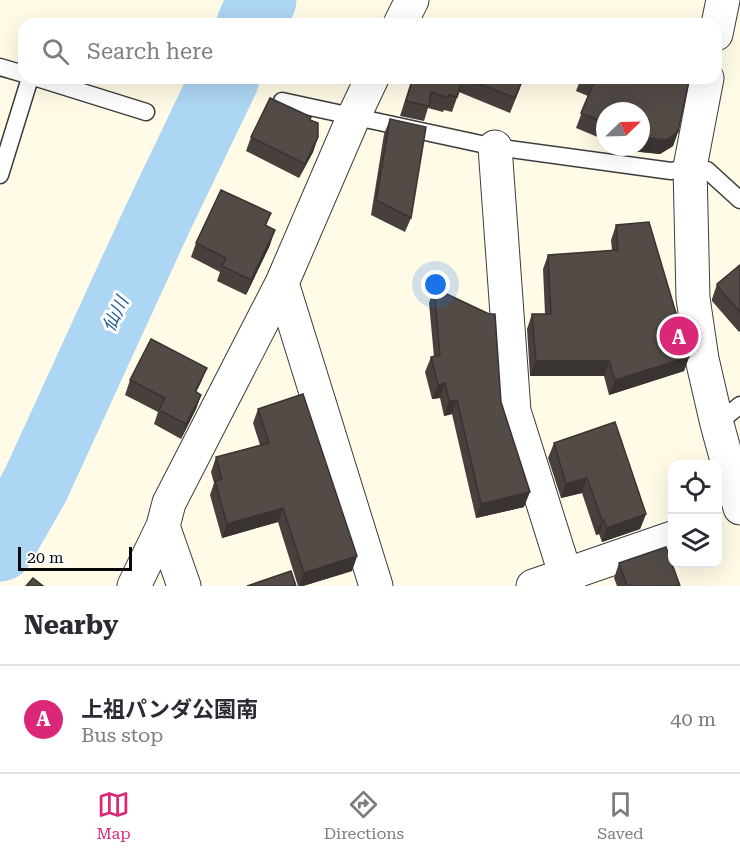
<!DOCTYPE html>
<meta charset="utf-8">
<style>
:root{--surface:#fff;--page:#f2f2f3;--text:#2b2b33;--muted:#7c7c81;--line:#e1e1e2;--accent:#db2777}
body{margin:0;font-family:"Roboto Serif","Noto Sans JP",serif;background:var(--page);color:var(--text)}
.controls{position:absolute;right:18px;bottom:18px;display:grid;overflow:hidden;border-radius:12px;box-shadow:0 6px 24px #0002}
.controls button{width:54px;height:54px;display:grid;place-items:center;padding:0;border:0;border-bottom:2px solid var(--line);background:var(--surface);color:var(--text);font:30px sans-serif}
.compass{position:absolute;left:596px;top:102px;width:54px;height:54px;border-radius:50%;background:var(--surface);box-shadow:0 6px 24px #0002;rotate:67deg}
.scale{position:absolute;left:18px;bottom:15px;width:114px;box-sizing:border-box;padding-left:6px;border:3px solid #090909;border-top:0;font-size:16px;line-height:21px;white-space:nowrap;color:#090909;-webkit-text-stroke:4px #fff;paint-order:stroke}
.you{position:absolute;left:436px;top:285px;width:21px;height:21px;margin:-15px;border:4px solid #fff;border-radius:50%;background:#1a73e8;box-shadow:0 0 0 9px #1a73e833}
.badge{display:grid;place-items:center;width:39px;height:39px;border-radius:50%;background:var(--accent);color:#fff;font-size:20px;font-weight:700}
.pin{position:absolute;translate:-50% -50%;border:3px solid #fff;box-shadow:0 2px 6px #0006}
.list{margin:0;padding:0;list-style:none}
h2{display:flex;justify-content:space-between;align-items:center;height:78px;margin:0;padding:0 24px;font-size:26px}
h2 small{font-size:20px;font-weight:400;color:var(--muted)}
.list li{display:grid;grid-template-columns:39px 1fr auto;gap:18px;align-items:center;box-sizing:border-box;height:108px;padding:0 24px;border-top:2px solid var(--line)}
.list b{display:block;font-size:22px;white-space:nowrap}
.list p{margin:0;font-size:20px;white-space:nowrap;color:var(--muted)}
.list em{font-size:20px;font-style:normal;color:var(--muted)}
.icon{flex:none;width:33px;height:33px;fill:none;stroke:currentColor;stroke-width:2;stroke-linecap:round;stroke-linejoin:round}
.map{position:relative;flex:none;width:740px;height:586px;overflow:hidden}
.search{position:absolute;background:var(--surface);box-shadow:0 6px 24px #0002;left:18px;right:18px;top:18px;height:66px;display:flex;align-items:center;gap:15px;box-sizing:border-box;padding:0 21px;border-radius:18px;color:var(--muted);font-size:22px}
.sheet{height:186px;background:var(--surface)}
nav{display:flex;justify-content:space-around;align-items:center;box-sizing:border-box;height:84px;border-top:2px solid var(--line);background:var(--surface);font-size:16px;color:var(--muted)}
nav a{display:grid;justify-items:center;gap:3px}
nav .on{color:var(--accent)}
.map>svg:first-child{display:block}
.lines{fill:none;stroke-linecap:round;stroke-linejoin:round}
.river{stroke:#add6f4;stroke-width:69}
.lane-casing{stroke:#3c3c3c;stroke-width:19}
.street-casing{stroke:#3c3c3c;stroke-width:35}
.lane{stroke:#fff;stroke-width:16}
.street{stroke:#fff;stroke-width:33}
.wall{fill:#47403c}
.shaded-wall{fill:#393431}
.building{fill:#524b46;stroke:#393431;stroke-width:1.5}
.labels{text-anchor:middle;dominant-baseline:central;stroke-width:6;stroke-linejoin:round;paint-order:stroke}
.water-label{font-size:18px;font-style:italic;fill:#185896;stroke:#fff}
</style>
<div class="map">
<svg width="740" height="586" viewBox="0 0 740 586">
<rect width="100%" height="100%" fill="#fffbe6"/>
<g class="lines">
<path class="river" d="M251,24L262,0
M0,547L35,486L156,222L225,78"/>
<g class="lane-casing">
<path id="lane" d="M0,67L24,74
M37,78L146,112
M282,101L495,147L671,171L690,167L707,170L740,200
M0,175L30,78
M717,424L740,405"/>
</g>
<g class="street-casing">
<path id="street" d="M400,24L412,0
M716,34L723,0
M707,78L690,167L693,298L702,359L717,424L740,508
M495,147L514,411L569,586
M282,283L376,586
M163,526L184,586
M134,586L163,526L169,503L282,283L354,116L372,78
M533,586L672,538"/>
</g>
<use href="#lane" class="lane"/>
<use href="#street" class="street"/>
</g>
<path class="wall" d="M412,78H524L510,113L459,92L452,112L444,110L443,112L428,108L424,121L400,116Z
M581,78H680L678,132L673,146L660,154L631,151L622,147H641V111H605V140L576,128L588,96L576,91Z
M390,119L411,218L405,232L371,215L384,134Z
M310,120L318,137L313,152L299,178L246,151L251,137Z
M271,213L266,226L270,245L246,295L217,281L220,272L191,257L196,243Z
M616,225L689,357L684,371L609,395L604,376H530L527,329L532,314H545L543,269L548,255L612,251L611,240Z
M740,265V331L739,332L712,301V299L717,284Z
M434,288L501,402L524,507L476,518L452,414L444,416L440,398L432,399L425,372L431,357H434L429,303Z
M207,368L201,382L196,392L201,395L196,409L181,439L154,424L158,412L125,395L130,380Z
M258,409L357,556L352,571L303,586H298L278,522L222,538L210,495L214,483L211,472L216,457L260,445L253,423Z
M554,443L646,514L640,529L602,542L599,534L596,535L582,493L561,498L548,458Z
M619,563L680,586H617L614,578Z"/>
<path class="shaded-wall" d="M678,132L673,146L660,154L631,151L632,147H641V137Z
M318,137L313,152L299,178L305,164Z
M275,230L270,245L246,295L251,280Z
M689,357L684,371L609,395L615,380Z
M536,361H609L604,376H530Z
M207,368L201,382L189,406L195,391Z
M445,383L440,398L432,399L438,385Z
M201,395L196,409L181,439L186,424Z
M457,400L452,414L444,416L449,401Z
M587,478L582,493L561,498L566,484Z
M530,492L524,507L476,518L481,504Z
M283,508L278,522L222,538L227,524Z
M646,514L640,529L602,542L607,528Z
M602,520H604L599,534L596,535Z
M357,556L352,571L303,586H299L304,573Z"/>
<path class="building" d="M413,78H463L457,97L449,95L448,98L431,92L429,106L406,101Z
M465,78H523L515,98Z
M585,78H680L689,80L678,132L666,140L641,137V111H605V123L581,113L594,82Z
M270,98L311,117L310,120L318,123V137L305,164L251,137Z
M390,119L426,127L411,218L376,200Z
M221,190L271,213L265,225L275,230L251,280L222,266L226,258L196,243Z
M649,222L689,357L615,380L609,361H536L532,314H551L548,255L618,250L616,225Z
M740,265V312L718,287L717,284Z
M434,288L489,314H495L501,402L530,492L481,504L457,400L449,401L445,383L438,385L431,357L440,355Z
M151,339L207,368L195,391L201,395L186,424L159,410L165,398L130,380Z
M303,394L357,556L304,573L283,508L227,524L215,481L222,479L216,457L269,443L258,409Z
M615,422L646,514L607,528L604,520H602L587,478L566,484L554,443Z
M666,547L680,586H627L619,563Z
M291,571L296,586H247Z
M33,578L43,586H26Z"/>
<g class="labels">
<g class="water-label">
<text transform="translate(115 314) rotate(-65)">仙川</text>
</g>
</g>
</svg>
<div class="controls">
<button><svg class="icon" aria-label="locate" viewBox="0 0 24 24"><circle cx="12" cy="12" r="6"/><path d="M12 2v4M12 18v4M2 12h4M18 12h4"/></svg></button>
<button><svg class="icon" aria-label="layers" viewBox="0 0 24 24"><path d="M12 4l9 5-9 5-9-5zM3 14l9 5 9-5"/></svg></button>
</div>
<svg class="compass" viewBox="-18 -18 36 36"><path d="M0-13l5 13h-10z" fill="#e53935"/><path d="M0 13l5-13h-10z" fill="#7c7c81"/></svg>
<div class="scale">20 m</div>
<div class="you"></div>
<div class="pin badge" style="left:679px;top:336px">A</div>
<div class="search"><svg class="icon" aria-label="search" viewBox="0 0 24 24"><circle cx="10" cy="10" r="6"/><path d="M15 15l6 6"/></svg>Search here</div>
</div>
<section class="sheet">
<h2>Nearby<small></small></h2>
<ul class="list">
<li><span class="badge">A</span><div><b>上祖パンダ公園南</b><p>Bus stop</p></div><em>40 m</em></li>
</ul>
</section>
<nav>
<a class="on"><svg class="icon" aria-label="map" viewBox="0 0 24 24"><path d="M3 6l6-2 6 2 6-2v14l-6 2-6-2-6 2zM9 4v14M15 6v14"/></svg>Map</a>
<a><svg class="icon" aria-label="directions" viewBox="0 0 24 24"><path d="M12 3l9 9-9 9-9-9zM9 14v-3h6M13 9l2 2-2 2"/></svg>Directions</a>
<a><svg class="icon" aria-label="saved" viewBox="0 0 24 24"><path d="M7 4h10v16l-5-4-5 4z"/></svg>Saved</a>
</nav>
